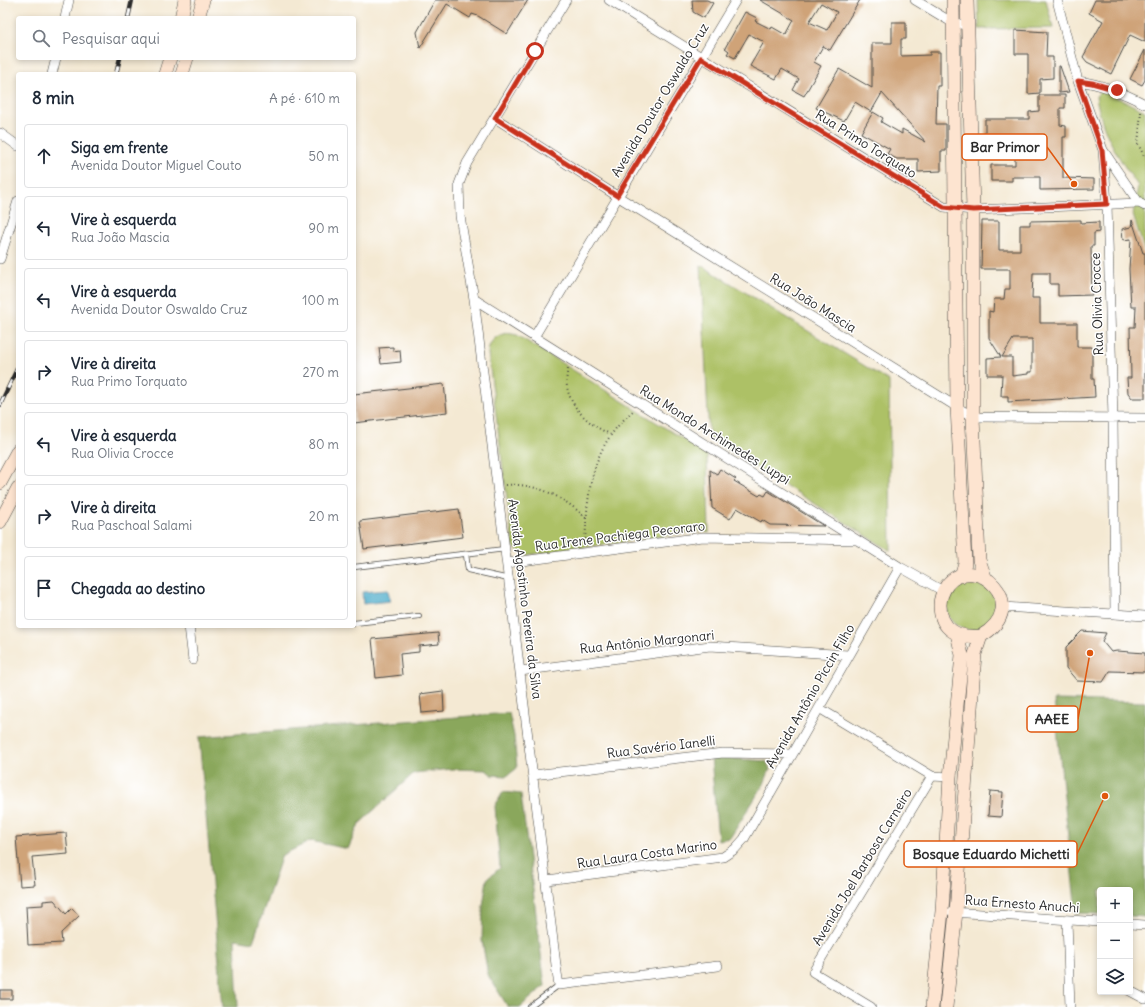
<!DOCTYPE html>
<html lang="pt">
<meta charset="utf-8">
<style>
:root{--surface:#fff;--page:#f6f6f7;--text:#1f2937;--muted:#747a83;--line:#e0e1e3}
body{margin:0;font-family:Delius,sans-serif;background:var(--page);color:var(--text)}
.controls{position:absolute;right:12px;bottom:12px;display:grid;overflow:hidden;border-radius:4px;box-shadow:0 2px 6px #0003}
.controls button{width:36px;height:36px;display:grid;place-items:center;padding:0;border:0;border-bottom:1px solid var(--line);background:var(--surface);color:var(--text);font:20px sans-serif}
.stop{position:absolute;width:12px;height:12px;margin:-9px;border:3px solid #c8321e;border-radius:50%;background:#fff}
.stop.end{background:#c8321e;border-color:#fff;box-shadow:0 1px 4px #0008}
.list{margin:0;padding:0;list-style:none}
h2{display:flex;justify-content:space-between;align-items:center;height:52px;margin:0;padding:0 16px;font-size:17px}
h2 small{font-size:13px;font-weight:400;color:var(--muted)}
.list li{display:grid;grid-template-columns:26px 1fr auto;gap:12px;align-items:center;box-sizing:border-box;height:64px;margin:0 8px 8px;padding:0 8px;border:1px solid var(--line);border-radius:4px}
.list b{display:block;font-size:15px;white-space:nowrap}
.list p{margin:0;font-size:13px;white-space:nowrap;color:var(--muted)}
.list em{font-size:13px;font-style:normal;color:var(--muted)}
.icon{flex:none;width:22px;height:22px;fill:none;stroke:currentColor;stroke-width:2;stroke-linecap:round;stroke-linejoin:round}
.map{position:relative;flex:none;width:1145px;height:1007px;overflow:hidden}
.search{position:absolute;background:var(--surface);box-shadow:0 2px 6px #0003;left:16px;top:16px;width:340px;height:44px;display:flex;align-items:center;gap:10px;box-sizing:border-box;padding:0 14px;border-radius:4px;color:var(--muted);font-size:15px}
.panel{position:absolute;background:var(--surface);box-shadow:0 2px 6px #0003;left:16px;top:72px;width:340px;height:556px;border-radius:4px}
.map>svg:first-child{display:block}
.green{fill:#adc166;stroke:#6c7648}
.forest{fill:#8aa75b;stroke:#5a6943}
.water{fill:#4aaac9;stroke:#3a6a7a}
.building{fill:#cfa378;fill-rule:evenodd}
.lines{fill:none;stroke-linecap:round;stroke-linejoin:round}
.lane-casing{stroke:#494844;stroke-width:6}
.street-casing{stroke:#494844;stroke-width:10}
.secondary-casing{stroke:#494844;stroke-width:14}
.path{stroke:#494844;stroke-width:2;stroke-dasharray:1 3;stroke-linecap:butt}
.lane{stroke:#fff;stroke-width:4.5}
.street{stroke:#fff;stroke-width:9}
.secondary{stroke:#fde4d0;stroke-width:13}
.rail-casing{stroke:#2b2b2b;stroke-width:4.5}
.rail{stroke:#fff;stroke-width:3;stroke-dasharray:9;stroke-linecap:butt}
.route{stroke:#c8321e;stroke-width:5}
.labels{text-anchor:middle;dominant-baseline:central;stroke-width:3;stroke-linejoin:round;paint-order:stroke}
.street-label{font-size:13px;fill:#2b2b2b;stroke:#fff}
.leader{fill:none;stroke:#df570e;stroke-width:1.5}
.callout-dot{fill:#df570e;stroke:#fff;stroke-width:1.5}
.callout{fill:#fff;stroke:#df570e;stroke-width:1.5}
.callout-label{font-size:14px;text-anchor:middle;font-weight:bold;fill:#2b2b2b}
</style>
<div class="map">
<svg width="1145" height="1007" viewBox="0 0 1145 1007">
<rect width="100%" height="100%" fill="#fff"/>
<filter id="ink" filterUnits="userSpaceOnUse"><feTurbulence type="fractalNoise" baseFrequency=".025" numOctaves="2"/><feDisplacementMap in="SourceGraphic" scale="8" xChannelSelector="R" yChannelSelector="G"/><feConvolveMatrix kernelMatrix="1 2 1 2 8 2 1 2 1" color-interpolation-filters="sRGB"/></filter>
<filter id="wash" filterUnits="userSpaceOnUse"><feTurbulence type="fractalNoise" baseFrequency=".012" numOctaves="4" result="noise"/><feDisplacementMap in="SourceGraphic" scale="16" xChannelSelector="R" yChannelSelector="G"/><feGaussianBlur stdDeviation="0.9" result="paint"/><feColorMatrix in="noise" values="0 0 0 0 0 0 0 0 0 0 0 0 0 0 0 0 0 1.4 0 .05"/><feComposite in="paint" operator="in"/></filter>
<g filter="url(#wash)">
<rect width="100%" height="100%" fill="#f4e9d3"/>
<path class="green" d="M978,0H1046L1053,28L979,29Z
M1100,92H1105L1145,111V252L1133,215L1138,186C1117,156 1102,133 1096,96Z
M701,265L889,381L891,551L709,438Z
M507,333L517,335L707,454L709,533L700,531L528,555L517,550L513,545L488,353C489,341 496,335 507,333Z
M946 605a25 25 0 1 1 50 0a25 25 0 1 1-50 0Z"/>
<path class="forest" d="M1054,700L1145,702V917L1130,916V890H1100V914L1076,913Z
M509,713L514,736L517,768L507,776L492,775L486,770L452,769L414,773L359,824L348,849L311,841L282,855L253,942L235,939L238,1007H223L199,737Z
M711,757L766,761L770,769L764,784L730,838L718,840Z
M503,792L521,794L545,986L520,1007H508L488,975L482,940L483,906L487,879L500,868L495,806Z"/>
<path class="water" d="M388,590L390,601L363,604L362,592Z"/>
<g id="blocks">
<path class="building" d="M435,0H528L507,34L478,16L472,14L470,18L447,4L420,48L417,32Z
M692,0H707L713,3L704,18L693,12Z
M760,0H860L830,50L823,46L814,62L821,66L804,96L793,90L799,79L782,69L776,79L750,66L764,42L749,34L735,58L727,54L729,51L725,48L745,12L757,18L755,21L771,29L772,27L786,35L794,20ZM821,3L837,12L827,30L809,22Z
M1095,0H1145V42L1130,35L1111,74L1087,62L1083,57L1103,21L1089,13Z
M892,22H906V39H901V56L930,55V52H940V86H937L936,124H946V151H941V171L918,172V159H897L887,154L890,149L861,133L873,112L883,118L881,122L902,134V129L926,142L882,93L871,112L855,102L844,121L816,108L839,69L872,88V43H892Z
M1015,30L1047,32L1046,57H1053V78L1040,79V93L1028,94V54H1015Z
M1145,50V80L1142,85L1130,79Z
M1059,66H1060L1069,92L1059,93Z
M1039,95H1065V108H1060V125L1066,126V137H1063V178L1094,179V189L1040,190V177H1012V181H991V165H1015V138H985V119H1029V112L1039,111Z
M1081,220V223L1099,222V232L1094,233V246H1091L1092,295L1058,296V284H1050V273H1033L1032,298H1040V323H1077V347H1092V379H1094L1095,397L1008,402V396H1001L1002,375H987V358L1001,357L989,338V311L993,312L994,299H1004L1005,289H1010V269H981L982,221H999V250H1020V225H1030V221ZM1013,339H1032V372H1028V374L1012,376V357H1002Z
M1132,220L1143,253H1145V398H1132L1128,393L1127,378H1131L1130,327H1135L1136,307H1131L1129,269L1131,239L1123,240L1122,229L1131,227Z
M393,347V351L400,350L401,362L381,364L379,348Z
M444,384L447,412L354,423V394Z
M720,469L736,479L734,481L759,496L761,494L765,496L768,491L824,526L770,525L762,520L761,522L737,508L730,519L712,508L710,470L717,474Z
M459,509L463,537L364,549L360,521Z
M1082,631L1106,633L1102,641L1111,652L1117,651L1145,653V672L1110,671L1103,682L1077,681L1066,668V647Z
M438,633L439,644L419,646V652L400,654L402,675L376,678L372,639Z
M443,691L444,711L422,713L420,694Z
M990,791L1003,792L1001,817L988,816Z
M66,833L68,854L32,857L35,885L20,886L16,837Z
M54,900L66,914L72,908L79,916L61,933L62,943L28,945L26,906L43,905V901Z
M0,990H12V999H0Z"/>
</g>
</g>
<g filter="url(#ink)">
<use href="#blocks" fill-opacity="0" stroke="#494844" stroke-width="1"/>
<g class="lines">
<g class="lane-casing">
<path id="lane" d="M466,554L468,570L509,579
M354,567L505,549
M354,623L419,616
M530,1007L559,985"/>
</g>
<g class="street-casing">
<path id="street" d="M566,0L467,163L459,184L460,216L474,299L557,973L559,985L718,966
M609,0L944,207L973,210L1139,203
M915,0L953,23L967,25
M1057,0L1078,81L1103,150L1107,204L1113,418L1115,614
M65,18L69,0
M52,74L56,58
M1078,81C1102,84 1124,93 1145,104
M495,118L617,196L973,417L1145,418
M0,133L18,146
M1103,150L1139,203L1145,206
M0,259L18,201
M474,299L900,567L943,591
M534,337L736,0
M507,563L703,537L856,540
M1003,607L1145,616
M189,626L193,660
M520,671L710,646L848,655
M819,708L932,776L950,777
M533,775L723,753L791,754
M547,880L723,857L735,849L744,839L900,567
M952,912L1100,922
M1067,920L1070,1007
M1130,924L1145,925
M1130,991L1145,999
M871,1007L813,972L932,776"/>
</g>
<g class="secondary-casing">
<path id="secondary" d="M953,0L957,407L965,563L961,576
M967,0L973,210V417L979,560L985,577
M181,18L185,0
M198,18L203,0
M165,74L170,58
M182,74L187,58
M0,483L18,450
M0,522L18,488
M932,1007L942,911L950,777L962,655L957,634
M946,1007L956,912L975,654L981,636C1034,605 975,550 947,585C943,591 940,598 940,605C940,630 959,639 981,636"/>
</g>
<path class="path" d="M1141,112L1138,144L1145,158
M568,369C560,399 586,424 610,434
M506,485C538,483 564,497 587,519
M585,543C588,488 590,448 634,410"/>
<use href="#lane" class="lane"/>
<use href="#street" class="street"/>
<use href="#secondary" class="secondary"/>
<g class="rail-casing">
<path id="rail" d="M128,18L132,0
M116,74L120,58
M0,405L18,367"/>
</g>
<use href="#rail" class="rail"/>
</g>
</g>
<g class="lines" filter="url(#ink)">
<path class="route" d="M535,51L495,118L617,196L701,58L944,207L973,210L1107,204L1102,150L1078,81L1092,83L1117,90"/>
</g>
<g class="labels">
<g class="street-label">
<text transform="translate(660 100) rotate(-59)">Avenida Doutor Oswaldo Cruz</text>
<text transform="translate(866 144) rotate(32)">Rua Primo Torquato</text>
<text transform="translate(813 303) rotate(32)">Rua João Mascia</text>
<text transform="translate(1097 304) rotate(-92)">Rua Olivia Crocce</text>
<text transform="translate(715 435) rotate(32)">Rua Mondo Archimedes Luppi</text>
<text transform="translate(620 536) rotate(-7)">Rua Irene Pachiega Pecoraro</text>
<text transform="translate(525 599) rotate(83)">Avenida Agostinho Pereira da Silva</text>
<text transform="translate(647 642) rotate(-6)">Rua Antônio Margonari</text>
<text transform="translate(810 696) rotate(-60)">Avenida Antônio Piccin Filho</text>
<text transform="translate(661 747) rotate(-7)">Rua Savério Ianelli</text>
<text transform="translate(647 854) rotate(-8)">Rua Laura Costa Marino</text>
<text transform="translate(862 867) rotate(-59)">Avenida Joel Barbosa Carneiro</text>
<text transform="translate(1022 904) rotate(4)">Rua Ernesto Anuchi</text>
</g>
</g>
<path class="leader" d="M1074 184L1047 147M1090 653L1078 719M1105 796L1077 854"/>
<g class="callout-dot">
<circle cx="1074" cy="184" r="4"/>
<circle cx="1090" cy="653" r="4"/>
<circle cx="1105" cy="796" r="4"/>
</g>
<g class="callout">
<rect x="962" y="134" width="85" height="26" rx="4"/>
<rect x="1027" y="706" width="51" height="26" rx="4"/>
<rect x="904" y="841" width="173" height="26" rx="4"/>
</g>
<g class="callout-label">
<text x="1005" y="152">Bar Primor</text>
<text x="1052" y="724">AAEE</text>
<text x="991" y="859">Bosque Eduardo Michetti</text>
</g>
</svg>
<div class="controls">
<button>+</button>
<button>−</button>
<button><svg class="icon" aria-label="layers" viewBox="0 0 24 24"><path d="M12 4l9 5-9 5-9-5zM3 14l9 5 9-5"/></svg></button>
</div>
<div class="stop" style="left:535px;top:51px"></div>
<div class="stop end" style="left:1117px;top:90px"></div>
<div class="search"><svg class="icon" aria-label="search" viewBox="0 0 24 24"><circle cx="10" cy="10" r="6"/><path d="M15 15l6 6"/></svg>Pesquisar aqui</div>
<section class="panel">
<h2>8 min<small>A pé · 610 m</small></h2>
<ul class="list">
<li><svg class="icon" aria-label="ahead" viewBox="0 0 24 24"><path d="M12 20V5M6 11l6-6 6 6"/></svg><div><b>Siga em frente</b><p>Avenida Doutor Miguel Couto</p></div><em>50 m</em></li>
<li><svg class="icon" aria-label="left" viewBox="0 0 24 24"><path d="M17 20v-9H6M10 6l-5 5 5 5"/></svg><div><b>Vire à esquerda</b><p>Rua João Mascia</p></div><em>90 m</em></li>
<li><svg class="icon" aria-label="left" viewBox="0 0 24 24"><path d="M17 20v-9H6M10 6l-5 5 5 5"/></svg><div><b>Vire à esquerda</b><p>Avenida Doutor Oswaldo Cruz</p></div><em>100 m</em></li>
<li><svg class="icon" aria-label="right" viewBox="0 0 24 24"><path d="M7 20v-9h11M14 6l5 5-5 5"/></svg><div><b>Vire à direita</b><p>Rua Primo Torquato</p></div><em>270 m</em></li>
<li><svg class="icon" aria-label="left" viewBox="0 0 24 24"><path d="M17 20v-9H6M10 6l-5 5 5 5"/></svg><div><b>Vire à esquerda</b><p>Rua Olivia Crocce</p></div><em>80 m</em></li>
<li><svg class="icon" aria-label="right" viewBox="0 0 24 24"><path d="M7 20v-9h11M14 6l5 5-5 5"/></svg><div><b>Vire à direita</b><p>Rua Paschoal Salami</p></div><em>20 m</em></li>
<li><svg class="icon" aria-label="arrive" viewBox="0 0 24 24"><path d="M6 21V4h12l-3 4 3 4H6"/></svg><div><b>Chegada ao destino</b></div></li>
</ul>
</section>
</div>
